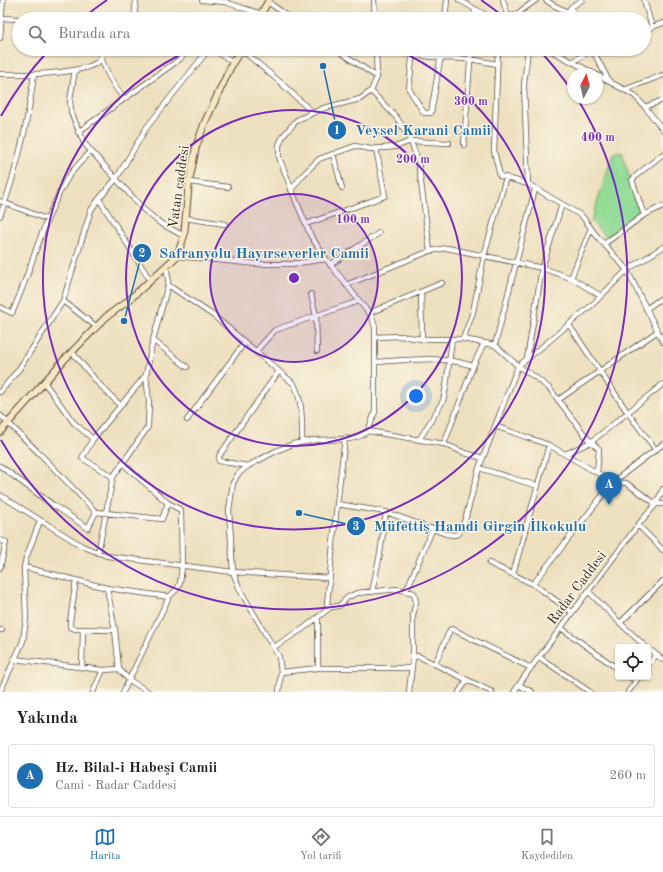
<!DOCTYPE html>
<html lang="tr">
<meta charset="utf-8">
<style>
:root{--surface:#fff;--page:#f2f2f2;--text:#222;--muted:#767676;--line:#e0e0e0;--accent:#1f6fb2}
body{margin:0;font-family:"Old Standard TT",serif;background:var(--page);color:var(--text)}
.controls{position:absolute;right:12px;bottom:12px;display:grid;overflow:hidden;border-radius:4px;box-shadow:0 1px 3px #0004}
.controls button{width:36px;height:36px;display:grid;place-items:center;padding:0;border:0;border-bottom:1px solid var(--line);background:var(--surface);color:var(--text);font:20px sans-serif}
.compass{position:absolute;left:567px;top:68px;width:36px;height:36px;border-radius:50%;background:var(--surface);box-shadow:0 1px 3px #0004;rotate:7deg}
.you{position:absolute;left:416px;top:396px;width:14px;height:14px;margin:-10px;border:3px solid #fff;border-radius:50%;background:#1a73e8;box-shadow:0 0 0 6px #1a73e833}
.badge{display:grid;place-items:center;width:26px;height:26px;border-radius:50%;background:var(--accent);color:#fff;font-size:13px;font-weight:700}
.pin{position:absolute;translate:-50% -33px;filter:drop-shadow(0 1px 2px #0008)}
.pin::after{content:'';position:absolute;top:21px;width:14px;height:12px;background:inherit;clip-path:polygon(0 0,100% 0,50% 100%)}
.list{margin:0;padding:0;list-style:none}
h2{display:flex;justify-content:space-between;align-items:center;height:52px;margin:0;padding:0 16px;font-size:17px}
h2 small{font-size:13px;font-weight:400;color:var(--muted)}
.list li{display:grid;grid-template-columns:26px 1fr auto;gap:12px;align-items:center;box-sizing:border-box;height:64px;margin:0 8px 8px;padding:0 8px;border:1px solid var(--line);border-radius:4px}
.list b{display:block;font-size:15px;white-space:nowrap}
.list p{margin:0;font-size:13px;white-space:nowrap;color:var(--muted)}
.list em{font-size:13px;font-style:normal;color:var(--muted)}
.icon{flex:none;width:22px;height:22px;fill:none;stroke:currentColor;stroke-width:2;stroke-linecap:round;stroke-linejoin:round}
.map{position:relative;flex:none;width:663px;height:692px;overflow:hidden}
.search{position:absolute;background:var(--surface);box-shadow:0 1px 3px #0004;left:12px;right:12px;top:12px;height:44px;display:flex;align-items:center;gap:10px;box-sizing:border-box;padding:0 14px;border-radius:22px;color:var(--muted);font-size:15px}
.sheet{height:124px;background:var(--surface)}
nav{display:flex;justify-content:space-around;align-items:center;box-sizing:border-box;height:56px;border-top:1px solid var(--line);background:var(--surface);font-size:11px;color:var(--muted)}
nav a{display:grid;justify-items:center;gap:2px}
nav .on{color:var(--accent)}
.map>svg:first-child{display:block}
.park{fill:#92dc97;stroke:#66835a}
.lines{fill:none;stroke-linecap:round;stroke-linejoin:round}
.street-casing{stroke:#564536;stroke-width:6}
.secondary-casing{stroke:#564536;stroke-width:8}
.street{stroke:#fff;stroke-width:4.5}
.secondary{stroke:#f7e8c3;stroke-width:6}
.ring{fill:none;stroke:#7b2cbf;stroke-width:2}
.labels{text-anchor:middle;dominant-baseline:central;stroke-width:3;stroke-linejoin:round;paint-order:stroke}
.street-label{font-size:14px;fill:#3b2a1e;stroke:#fcf5e5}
.centre{fill:#7b2cbf;stroke:#fcf5e5;stroke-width:2}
.ring-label{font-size:12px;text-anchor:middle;font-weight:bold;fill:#7b2cbf;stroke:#fcf5e5;stroke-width:3;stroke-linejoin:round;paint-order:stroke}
.leader{fill:none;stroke:#1f6fb2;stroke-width:1.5}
.callout-dot{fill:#1f6fb2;stroke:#fcf5e5;stroke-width:1.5}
.mark-label{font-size:12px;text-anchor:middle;font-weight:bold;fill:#fff}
.callout-label{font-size:15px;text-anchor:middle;font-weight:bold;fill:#1f6fb2;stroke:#fcf5e5;stroke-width:3;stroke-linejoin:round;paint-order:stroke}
</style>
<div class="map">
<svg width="663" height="692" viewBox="0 0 663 692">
<rect width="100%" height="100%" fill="#fcf5e5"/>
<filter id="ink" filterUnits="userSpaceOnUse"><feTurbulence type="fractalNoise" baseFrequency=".025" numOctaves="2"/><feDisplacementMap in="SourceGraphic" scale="8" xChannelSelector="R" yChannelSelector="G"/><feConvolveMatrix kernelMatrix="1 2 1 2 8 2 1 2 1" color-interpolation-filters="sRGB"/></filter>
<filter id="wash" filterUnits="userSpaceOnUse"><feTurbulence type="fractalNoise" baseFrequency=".012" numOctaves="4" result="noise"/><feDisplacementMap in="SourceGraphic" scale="16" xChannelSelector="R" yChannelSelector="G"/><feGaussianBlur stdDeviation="0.9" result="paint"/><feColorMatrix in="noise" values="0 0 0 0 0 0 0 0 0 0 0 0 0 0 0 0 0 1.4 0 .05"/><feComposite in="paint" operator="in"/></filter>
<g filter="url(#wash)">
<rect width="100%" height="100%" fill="#ede0bf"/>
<path class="park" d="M622,152L640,215L606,237L591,221L613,154Z"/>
</g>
<g filter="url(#ink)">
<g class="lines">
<g class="street-casing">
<path id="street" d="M202,0L225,2L261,14
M374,0L375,19
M459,0L493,19
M503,0L508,17
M546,0L553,5L568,12
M644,0L652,27
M268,2L292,19
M571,7L577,19
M509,16L518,13L536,0
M0,18L19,19
M134,19L136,0
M445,19L447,0
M474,19L475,9
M564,19L571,7L582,0
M644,30L663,23
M0,38L3,0
M99,49C103,68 112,84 124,99
M212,49L233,62
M336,49L377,77
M413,49L409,89L424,113H431L442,49
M498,49L494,151L500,176L528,184L582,216L596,235L627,270L663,342
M528,49L524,85L528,184
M548,49L595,74
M592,49L609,81
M242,50L280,82L312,112
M376,50L441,58L470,59L497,64
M572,62L593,49
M75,70L70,100L71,112L84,143L143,209L160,223L184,236
M0,74C28,74 57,75 84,68C90,67 96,63 101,60
M597,75L634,95L645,107L663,130
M624,90L663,75
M371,91L397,118L409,137L418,160L430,251
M645,107L663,100
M78,132L180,59L188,49
M464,145L471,49
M333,154L342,188
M189,182L228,187
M291,190L302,176L319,159L355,146L371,149L395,147L411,141L449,143
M99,199L150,280
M0,201L46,219
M644,215L632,180L638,174L663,154
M0,216C17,170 28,123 34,74
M185,218L225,224
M306,224L385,196L376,148
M604,244L644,215L663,206
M177,256L257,264H291L326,259
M330,265L379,233
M571,278L591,228
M168,285L214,316L294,384C303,402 302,422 302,442
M346,285L430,251L447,248L542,268L571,278L601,296
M421,292L422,339
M311,294L316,316L317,351
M63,301L97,327
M0,307L12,313C32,269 42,221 67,179C73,169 83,160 91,151
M646,309L663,297
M369,313L442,283
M569,325L628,413L656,450
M375,337L400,336L422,339H463L495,345L518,366L535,377L549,388L588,439L599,449L597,472
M463,339L473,312L484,256L506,177
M153,340L187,367
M495,345L535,189
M256,351L275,330L359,301
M72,352L98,383L120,405
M527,359L542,268L562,204
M375,362C407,360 442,355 473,366
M44,382L74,423L93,439
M0,392L19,369L63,301L91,210L99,199L116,179L147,127L209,49
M558,400L658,331
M0,415L41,455L96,512L162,519L168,503
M187,420L245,342
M495,426L549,445L613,482L626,483L656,504L663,489
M368,431L444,444L465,453L483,458
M345,438L337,504L327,604L331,607L339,606L348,597L357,593L398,589L414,593L416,602L413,615V657
M419,440L443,401L446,387L452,339
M444,444L474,364L484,343
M565,454L591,442L663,384
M122,463L168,503L181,510L182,566L180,583L178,588L169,597L123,692
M0,466L53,505L88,528L96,512
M248,466L219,461V456L279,371
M479,468L538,486
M113,477L82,458L93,439L146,375
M0,495L82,546L107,556L233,572L329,578
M337,504L386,512L446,534L455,535L459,533L465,520L479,468L518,366L543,346L593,304L627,270L663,247
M638,525L663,550
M0,540L6,542L0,568
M98,553L113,477L148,427L149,402L146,375L153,340L168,285V277L166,266
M489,563L533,584L572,612
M24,567L107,588L169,597
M513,574L549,445
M76,580L70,622V627L75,629L115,630
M533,584L613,482L663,444
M107,588L115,630L119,669
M406,591L433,528
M588,591L620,623L646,647
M372,592L380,554L386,512
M620,623L663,581
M561,628L618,669
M0,630H2
M274,647L304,628L331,607
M648,648L663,660
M539,657L590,692
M14,659L103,670L119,669L129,680L149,692
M435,664L450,630L452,629L531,668
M648,665L656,655
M82,667L83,630
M318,668V617
M281,672L318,668H412
M630,677L636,681
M519,685L532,692
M0,692L23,641L26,618L24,567L26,558L40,521
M93,692L103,670
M279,692L281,672L279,657L240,590L233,572L229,510L233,483L238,474L248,466L276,451L293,444L315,440L350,439L360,436L368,431L375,412V327L372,317L326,259L311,236L296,201L279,157V145L283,136L297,120L324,108L360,99L371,91L377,77L376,49
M409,692L413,657L418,656L492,692
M459,692L467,680
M514,692L527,673L638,525L656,504H663
M628,692L639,677"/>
</g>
<g class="secondary-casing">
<path id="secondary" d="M258,19L269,0
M0,432L64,360L106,317L129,300L177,256L184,236L189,182L196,147L205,122L233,62L242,49"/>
</g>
<use href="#street" class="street"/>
<use href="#secondary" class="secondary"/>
</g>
</g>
<circle cx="294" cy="278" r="84" fill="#7b2cbf" fill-opacity=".12"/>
<g class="ring">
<circle cx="294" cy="278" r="84"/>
<circle cx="294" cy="278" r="168"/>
<path d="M398 50A251 251 0 1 1 190 50"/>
<path d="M1 116A335 335 0 0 1 49 50M83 18A335 335 0 0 1 107 0M481 0A335 335 0 0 1 505 18M539 50A335 335 0 0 1 572 91M577 98A335 335 0 1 1 1 440"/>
</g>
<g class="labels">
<g class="street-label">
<text transform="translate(179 187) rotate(-82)">Vatan caddesi</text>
<text transform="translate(577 588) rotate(-53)">Radar Caddesi</text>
</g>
</g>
<circle cx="294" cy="278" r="6" class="centre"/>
<g class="ring-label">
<text x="471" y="105">300 m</text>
<text x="598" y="141">400 m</text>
<text x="413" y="163">200 m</text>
<text x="353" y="223">100 m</text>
</g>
<path class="leader" d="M323 66L337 130M124 321L142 253M299 513L356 526"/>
<g class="callout-dot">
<circle cx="323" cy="66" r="4"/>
<circle cx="124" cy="321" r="4"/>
<circle cx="299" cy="513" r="4"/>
<circle cx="337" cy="130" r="10"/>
<circle cx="142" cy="253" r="10"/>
<circle cx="356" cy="526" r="10"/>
</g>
<g class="mark-label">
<text x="337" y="134">1</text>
<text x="142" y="257">2</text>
<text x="356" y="530">3</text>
</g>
<g class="callout-label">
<text x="423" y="135">Veysel Karani Camii</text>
<text x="264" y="258">Safranyolu Hayırseverler Camii</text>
<text x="480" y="531">Müfettiş Hamdi Girgin İlkokulu</text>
</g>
</svg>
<div class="controls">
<button><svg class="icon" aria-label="locate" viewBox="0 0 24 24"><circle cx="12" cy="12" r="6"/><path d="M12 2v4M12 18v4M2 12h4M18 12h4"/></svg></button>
</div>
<svg class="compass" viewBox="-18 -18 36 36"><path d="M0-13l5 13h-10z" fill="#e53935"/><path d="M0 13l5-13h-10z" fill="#767676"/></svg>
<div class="you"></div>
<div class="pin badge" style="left:609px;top:505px">A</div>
<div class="search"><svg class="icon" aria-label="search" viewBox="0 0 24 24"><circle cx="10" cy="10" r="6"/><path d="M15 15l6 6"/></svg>Burada ara</div>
</div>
<section class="sheet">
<h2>Yakında<small></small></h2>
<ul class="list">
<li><span class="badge">A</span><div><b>Hz. Bilal-i Habeşi Camii</b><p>Cami · Radar Caddesi</p></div><em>260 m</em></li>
</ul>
</section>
<nav>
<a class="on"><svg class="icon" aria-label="map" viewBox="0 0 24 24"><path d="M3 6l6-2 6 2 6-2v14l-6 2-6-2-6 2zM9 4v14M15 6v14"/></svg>Harita</a>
<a><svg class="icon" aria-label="directions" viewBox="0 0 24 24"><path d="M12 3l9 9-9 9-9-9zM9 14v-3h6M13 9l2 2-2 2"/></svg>Yol tarifi</a>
<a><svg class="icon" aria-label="saved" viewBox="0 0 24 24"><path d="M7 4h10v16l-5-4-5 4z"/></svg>Kaydedilen</a>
</nav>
